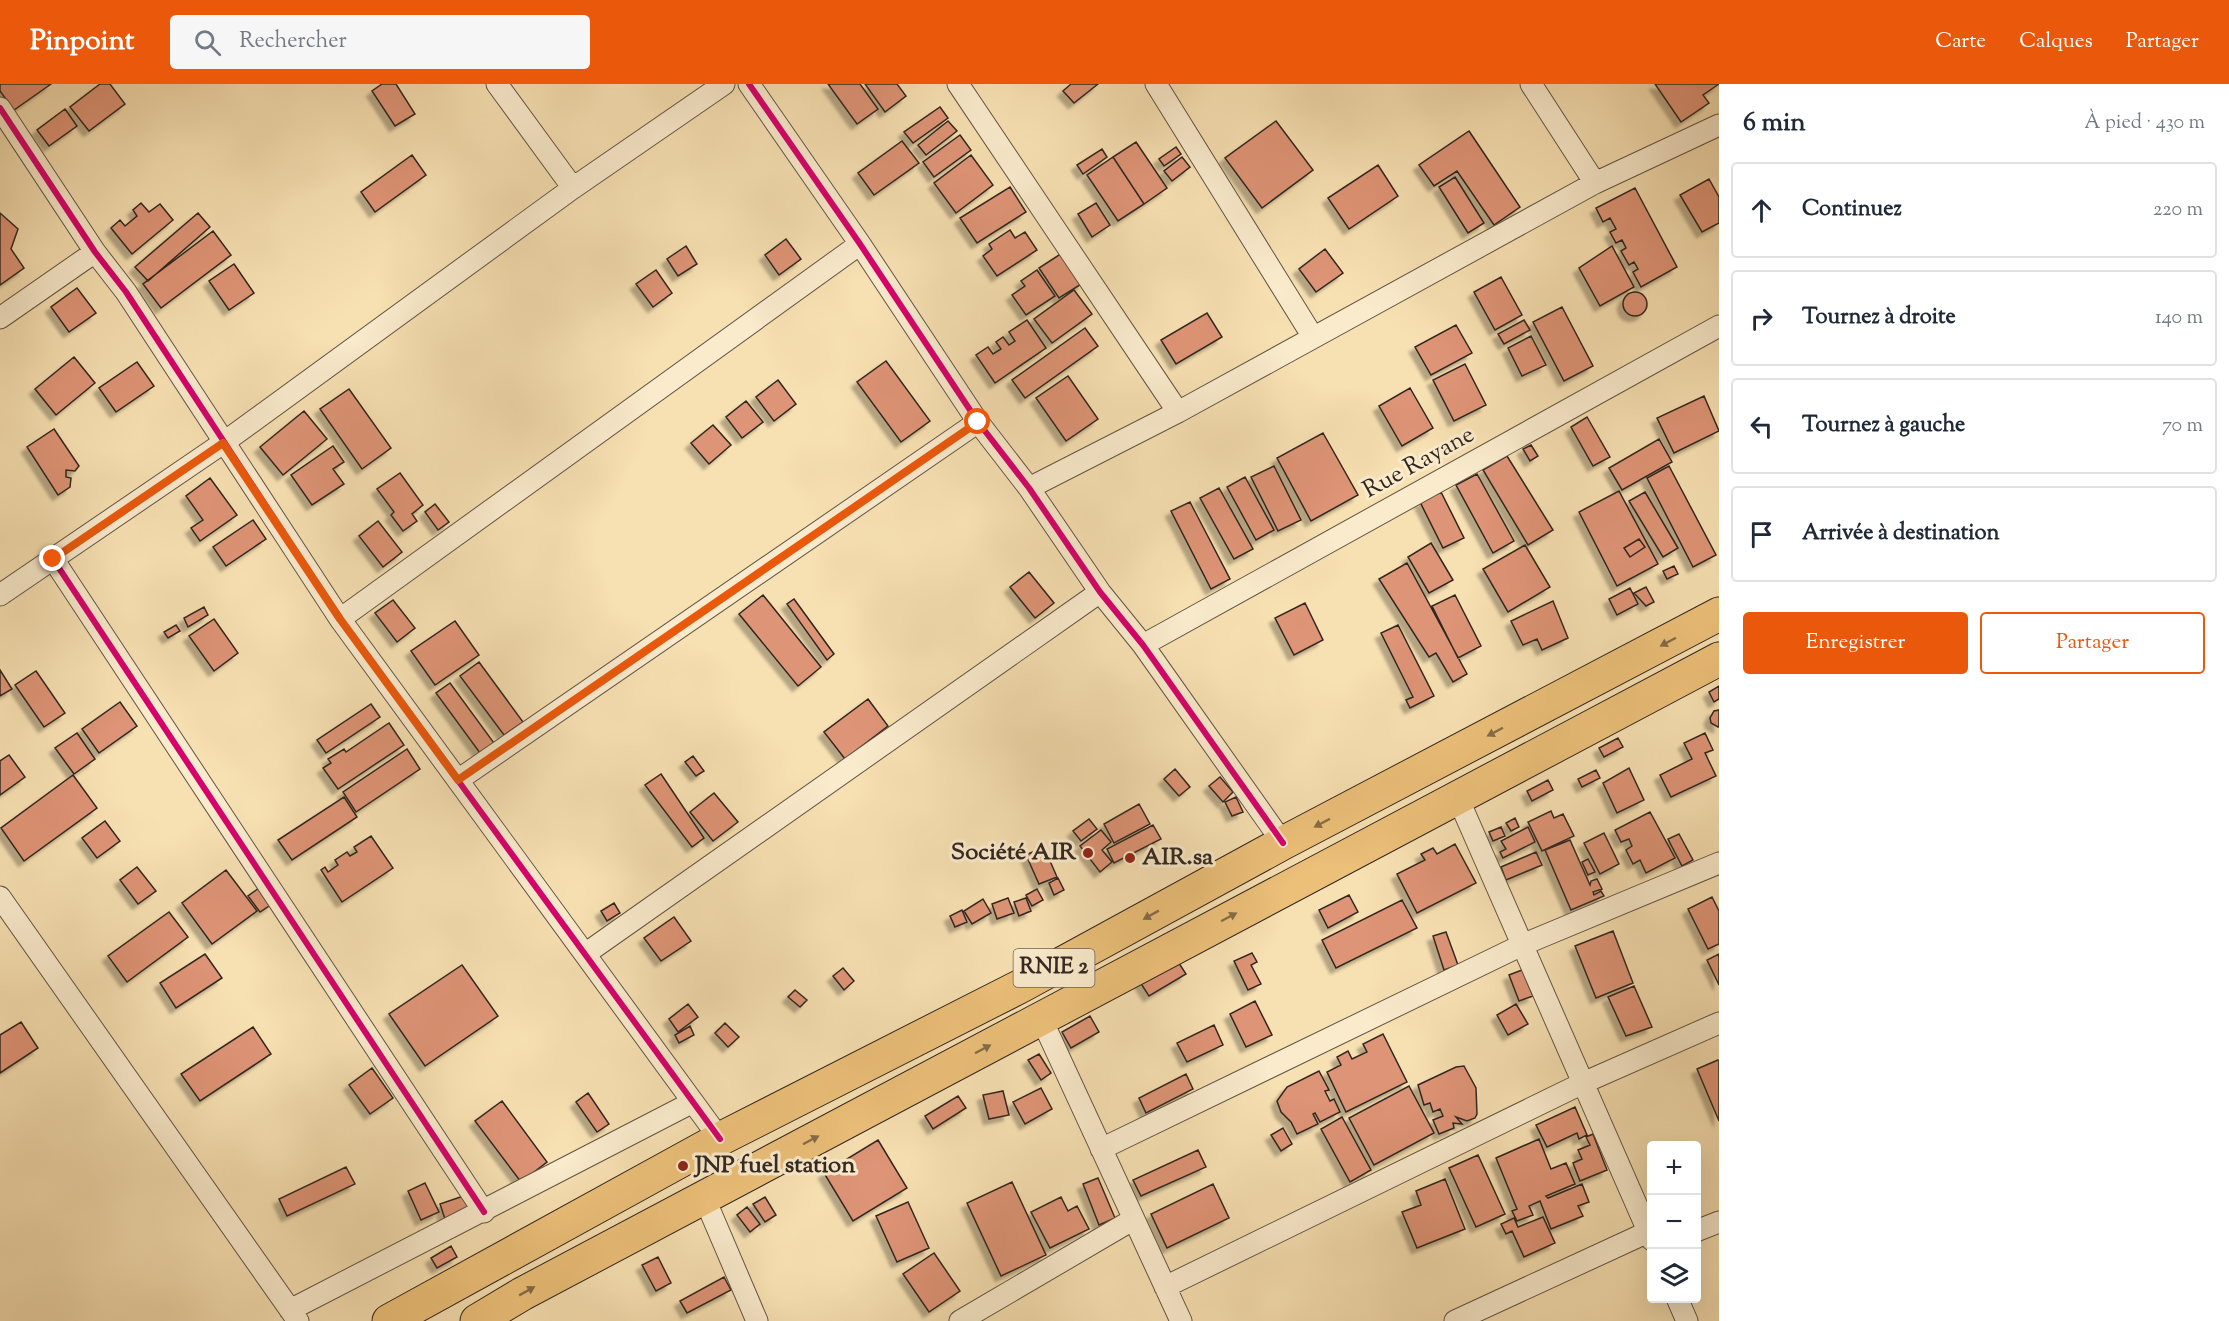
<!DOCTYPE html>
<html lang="fr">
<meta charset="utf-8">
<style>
:root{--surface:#fff;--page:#f6f6f7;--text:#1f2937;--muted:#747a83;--line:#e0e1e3;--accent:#ea580c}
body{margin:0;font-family:"Sorts Mill Goudy",serif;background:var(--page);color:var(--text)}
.controls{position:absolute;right:18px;bottom:18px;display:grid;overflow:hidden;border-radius:6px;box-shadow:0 6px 24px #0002}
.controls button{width:54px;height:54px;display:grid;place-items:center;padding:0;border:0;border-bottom:2px solid var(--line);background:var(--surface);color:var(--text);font:30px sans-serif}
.stop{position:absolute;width:18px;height:18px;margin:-14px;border:4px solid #ea580c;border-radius:50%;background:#fff}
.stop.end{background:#ea580c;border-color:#fff;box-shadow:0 2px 6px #0008}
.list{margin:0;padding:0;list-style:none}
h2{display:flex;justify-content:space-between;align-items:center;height:78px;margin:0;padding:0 24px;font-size:26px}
h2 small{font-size:20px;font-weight:400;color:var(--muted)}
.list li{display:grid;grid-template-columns:39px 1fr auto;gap:18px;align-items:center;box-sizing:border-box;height:96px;margin:0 12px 12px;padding:0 12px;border:2px solid var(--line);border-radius:6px}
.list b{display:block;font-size:22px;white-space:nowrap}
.list em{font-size:20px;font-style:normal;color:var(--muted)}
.actions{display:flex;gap:12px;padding:18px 24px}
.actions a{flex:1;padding:14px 0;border:2px solid var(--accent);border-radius:6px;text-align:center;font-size:21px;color:var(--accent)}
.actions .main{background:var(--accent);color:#fff}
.icon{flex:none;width:33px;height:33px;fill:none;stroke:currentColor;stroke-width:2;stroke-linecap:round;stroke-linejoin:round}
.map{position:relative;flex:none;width:1719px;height:1237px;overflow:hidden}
header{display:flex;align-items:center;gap:36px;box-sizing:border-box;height:84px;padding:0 30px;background:var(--accent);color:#fff}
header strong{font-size:28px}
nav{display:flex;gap:33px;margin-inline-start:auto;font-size:21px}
.search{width:420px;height:54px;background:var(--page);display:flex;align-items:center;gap:15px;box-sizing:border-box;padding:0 21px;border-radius:6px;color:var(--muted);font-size:22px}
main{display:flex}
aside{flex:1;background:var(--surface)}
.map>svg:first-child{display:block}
.building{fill:#de9476;stroke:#322720;stroke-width:1.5;filter:url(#shadow)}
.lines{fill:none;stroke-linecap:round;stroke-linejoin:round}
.minor-casing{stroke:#635544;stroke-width:23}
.primary-casing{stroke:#322720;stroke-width:35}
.minor{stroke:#faebcd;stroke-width:21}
.primary{stroke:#ecc079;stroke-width:33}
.cycleway-casing{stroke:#faebcd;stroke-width:10}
.cycleway{stroke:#d6006c;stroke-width:6}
.oneway{fill:#866c48}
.route{stroke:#ea580c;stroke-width:8}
.poi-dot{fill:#8f2418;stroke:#faebcd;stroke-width:2}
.labels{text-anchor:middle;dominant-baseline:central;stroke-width:6;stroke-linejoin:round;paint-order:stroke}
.shield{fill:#faebcd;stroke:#6e6254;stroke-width:1.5}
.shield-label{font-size:22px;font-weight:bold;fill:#322720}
.street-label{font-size:24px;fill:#322720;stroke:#faebcd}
.poi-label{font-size:24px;font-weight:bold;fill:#322720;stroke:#faebcd;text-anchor:start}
</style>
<header>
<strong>Pinpoint</strong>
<div class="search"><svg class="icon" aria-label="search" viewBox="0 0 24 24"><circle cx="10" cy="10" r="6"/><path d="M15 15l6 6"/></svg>Rechercher</div>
<nav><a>Carte</a><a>Calques</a><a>Partager</a></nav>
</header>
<main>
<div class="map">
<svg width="1719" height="1237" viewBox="0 0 1719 1237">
<defs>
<filter id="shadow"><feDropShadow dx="-5.5" dy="5.5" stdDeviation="1.5" flood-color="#0004"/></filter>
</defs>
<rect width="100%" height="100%" fill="#f7e0b2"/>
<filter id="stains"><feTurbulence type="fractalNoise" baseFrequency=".00333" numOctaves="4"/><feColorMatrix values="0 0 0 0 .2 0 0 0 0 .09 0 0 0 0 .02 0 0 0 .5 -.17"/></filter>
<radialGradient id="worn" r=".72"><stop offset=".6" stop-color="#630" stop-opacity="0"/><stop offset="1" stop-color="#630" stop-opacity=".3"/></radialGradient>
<path class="building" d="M0,0H51L14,26L0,7Z
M100,0H110L125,20L89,47L70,23Z
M382,0H396L415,30L395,42L372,7Z
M828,0H860L878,25L857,40Z
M865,0H897L906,12L885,28Z
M1071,0H1098L1074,19L1063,7Z
M1655,0H1719L1703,11L1709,19L1681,38Z
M940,23L948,34L913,59L904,48Z
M65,25L77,42L49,62L37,46Z
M948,37L957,47L926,71L918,61Z
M1276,37L1313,86L1262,124L1225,74Z
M1469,47L1520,123L1494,141L1457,87L1434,102L1419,81Z
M960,51L971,66L934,93L923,78Z
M902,57L919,79L874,111L858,89Z
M1136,58L1167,104L1144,120L1113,73Z
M1176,63L1181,70L1164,82L1159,75Z
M1102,65L1107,73L1083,90L1077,81Z
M412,71L426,91L375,128L361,108Z
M971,71L993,101L956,129L934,99Z
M1113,73L1144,120L1118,137L1087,91Z
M1182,73L1190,83L1172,97L1164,87Z
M1378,81L1398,112L1349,145L1328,114Z
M1455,93L1484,139L1468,149L1439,103Z
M1709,95L1719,113V139L1702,148L1680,111Z
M1010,103L1026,128L977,159L960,134Z
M1635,104L1677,183L1641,203L1633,188L1638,185L1634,178L1629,181L1621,167L1626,164L1622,156L1616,159L1610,148L1616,145L1610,134L1603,138L1596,124Z
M141,119L149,128L160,120L173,136L132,170L111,144L120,136L125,142L137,132L133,126Z
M1096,119L1110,141L1092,153L1078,130Z
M0,129L18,145L11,165L24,184L0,201Z
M198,129L210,143L148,197L135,183Z
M1010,146L1015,154L1025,148L1037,166L997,192L983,172L992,165L989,160Z
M213,147L231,171L161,224L143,200Z
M786,155L801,175L779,191L765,171Z
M686,162L697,180L678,192L667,175Z
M1612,162L1634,203L1600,222L1579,184Z
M1325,165L1343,189L1316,208L1299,185Z
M1062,169L1083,199L1059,214L1039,184Z
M234,180L254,209L229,226L209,197Z
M656,186L672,209L653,223L636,200Z
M1037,186L1055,212L1026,231L1012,211L1025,202L1021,197Z
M1501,193L1522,231L1495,246L1474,208Z
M77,204L96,229L69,248L51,223Z
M1074,206L1092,230L1052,259L1034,235Z
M1623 220a12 12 0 1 1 24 0a12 12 0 1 1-24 0Z
M1562,223L1593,282L1564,297L1533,238Z
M1207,229L1222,253L1176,280L1161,256Z
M1027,236L1046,264L995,299L976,271L988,263L993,270L1001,265L996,258L1003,253L1009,261L1015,257L1009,248Z
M1524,236L1530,246L1504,260L1498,250Z
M1456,241L1472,269L1431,291L1415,263Z
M1085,244L1098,262L1025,314L1012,296Z
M1531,252L1546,281L1522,292L1508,264Z
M74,273L95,299L56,331L35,305Z
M886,277L930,337L901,358L857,298Z
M137,278L154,302L116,328L99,304Z
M1465,280L1486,321L1454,337L1433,296Z
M1068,292L1098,335L1066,357L1036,314Z
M778,296L796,320L774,337L756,313Z
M1410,304L1433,344L1402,362L1379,322Z
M349,305L391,364L362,385L320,325Z
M1704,312L1719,347L1674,369L1657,334Z
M746,317L763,338L742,354L726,333Z
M304,327L327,355L283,391L260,363Z
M1587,333L1610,373L1593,382L1571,343Z
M713,341L731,361L709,380L691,359Z
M54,345L79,382L75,387L66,386V393L71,394L70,403L58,411L27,363Z
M1323,349L1358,411L1311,437L1277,374Z
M1659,355L1672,378L1622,406L1609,384Z
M1531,361L1538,372L1530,377L1523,365Z
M333,362L344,378L333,385L344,400L312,421L291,391Z
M1507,372L1553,446L1528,461L1483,386Z
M1274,382L1301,436L1278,447L1251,393Z
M1669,382L1716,471L1693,483L1647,394Z
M400,389L423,421L412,430L417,437L403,447L391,431L394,428L377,405Z
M1477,390L1514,457L1493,469L1456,401Z
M1245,393L1274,446L1256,456L1227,403Z
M210,394L237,431L200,457L191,444L203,436L186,412Z
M1219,404L1253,465L1234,475L1200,414Z
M1619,407L1658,480L1617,502L1579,428Z
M1441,408L1464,454L1443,464L1420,418Z
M1645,408L1678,464L1663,473L1629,417Z
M1190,418L1230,495L1211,505L1171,427Z
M435,420L449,438L438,446L425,428Z
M253,436L266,455L226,482L213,463Z
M378,437L402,468L383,483L359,452Z
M1639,455L1645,463L1630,473L1624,464Z
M1431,459L1453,496L1429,509L1408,473Z
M1525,461L1550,503L1508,528L1483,485Z
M1407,479L1467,590L1453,598L1436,569L1429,573L1379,495Z
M1674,482L1678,490L1667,495L1663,487Z
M1029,488L1054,519L1035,534L1010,503Z
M1646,503L1654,518L1646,522L1634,509Z
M1630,504L1638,520L1617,531L1609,515Z
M763,511L821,583L798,602L739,530Z
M1455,511L1481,562L1458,574L1432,522Z
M794,515L834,570L827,576L787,520Z
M393,516L415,544L397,558L375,529Z
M1553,517L1568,554L1542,566L1537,555L1523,561L1511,537Z
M1305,519L1323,556L1294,571L1275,534Z
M204,523L208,531L188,543L184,534Z
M214,535L238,569L214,587L189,552Z
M455,537L479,571L435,601L411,567Z
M176,541L180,547L168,554L164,548Z
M1398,541L1434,612L1410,624L1406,616L1413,613L1381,549Z
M479,578L523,638L504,651L460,592Z
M0,586L12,605L0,612Z
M36,587L65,629L44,643L15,601Z
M450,599L494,659L480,669L436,609Z
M1719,602V615L1714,618L1709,608Z
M868,615L888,642L845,675L824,648Z
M120,618L137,642L99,669L82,645Z
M371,620L380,633L326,669L317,656Z
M1719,626V643H1718L1711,639L1710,634L1714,627Z
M389,639L404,661L338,705L323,684L331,679L328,675L344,665L346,668Z
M77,649L95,675L74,690L55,664Z
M1705,649L1713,666L1705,669L1716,692L1671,713L1660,691L1692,675L1684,659Z
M1618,654L1623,663L1604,673L1599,664Z
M407,665L420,685L356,728L343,708Z
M9,671L25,693L0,711V677Z
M693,672L704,687L696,692L685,678Z
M1629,684L1644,716L1617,729L1603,699Z
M1175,685L1190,703L1179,712L1164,695Z
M1596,686L1600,694L1582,703L1578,695Z
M661,690L704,754L692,763L645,701Z
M73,691L97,724L24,777L1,744Z
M1220,693L1233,708L1223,718L1209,702Z
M1548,696L1553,706L1532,717L1527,707Z
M714,709L738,738L713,757L690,728Z
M344,713L357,733L292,776L278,756Z
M1236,713L1243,728L1232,732L1225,718Z
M1139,720L1150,740L1114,759L1104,740Z
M1551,727L1554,734L1563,730L1574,752L1542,767L1528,738Z
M1650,728L1675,774L1646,789L1640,776L1633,780L1626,766L1632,762L1629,755L1621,758L1615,746Z
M1515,734L1519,743L1511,747L1506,739Z
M1089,735L1097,745L1081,757L1073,747Z
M105,737L120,757L97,774L82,754Z
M1153,741L1161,755L1114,779L1107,765Z
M1501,743L1505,752L1493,757L1489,748Z
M1528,743L1535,758L1503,774L1500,768L1506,765L1501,757Z
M1101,746L1111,758L1102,766L1112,778L1100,788L1080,762Z
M1604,749L1619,780L1600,790L1584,759Z
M1679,750L1693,776L1682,782L1668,755Z
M371,752L393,784L342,818L321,786L325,783L328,788L338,781L335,776L347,768L350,772L357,768L354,763Z
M1570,756L1590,801L1591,797L1597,795L1602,805L1593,808L1594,811L1601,807L1604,812L1571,826L1545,766Z
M1455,760L1476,799L1417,829L1397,790L1425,776L1421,770L1433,764L1437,770Z
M1044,763L1057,793L1039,800L1026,771Z
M1536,768L1542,781L1506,796L1501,783Z
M1588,775L1595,788L1588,791L1582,778Z
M137,783L156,807L138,820L120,796Z
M226,786L257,827L212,860L182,819Z
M1058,794L1064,806L1054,811L1049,799Z
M259,804L272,820L260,828L248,812Z
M1037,805L1043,816L1032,822L1026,811Z
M1349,811L1358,828L1328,844L1319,826Z
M1712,813L1719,827V860L1708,865L1688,825Z
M1008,814L1014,829L997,835L992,820Z
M1026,814L1031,827L1019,832L1014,818Z
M983,815L991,829L972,840L964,827Z
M1402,816L1417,844L1336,884L1322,856Z
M614,819L620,829L607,837L601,827Z
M962,826L967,838L955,843L950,832Z
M169,828L188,853L127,898L108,872Z
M674,833L691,857L661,877L644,854Z
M1613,847L1633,899L1596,914L1575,862Z
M1446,848L1458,881L1444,886L1433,852Z
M1252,869L1257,878L1251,881L1261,900L1248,906L1234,877Z
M205,870L222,894L176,924L160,899Z
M1173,870L1186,890L1149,912L1136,892Z
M1719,870V901L1707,876Z
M462,881L498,932L425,982L389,930Z
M843,884L854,897L844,906L833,892Z
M1522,886L1533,912L1519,917L1509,891Z
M1634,902L1652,943L1626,952L1608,913Z
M795,906L807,916L800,923L788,913Z
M1255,917L1272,951L1246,963L1230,930Z
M688,920L698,933L678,948L669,935Z
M1516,920L1528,940L1508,951L1497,931Z
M1090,932L1099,948L1071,964L1062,948Z
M21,938L38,964L0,989V951Z
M725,939L739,953L728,963L715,949Z
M1214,941L1223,961L1187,978L1177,959Z
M690,942L694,951L679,959L675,951Z
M253,943L271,970L200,1017L181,990Z
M1383,950L1407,998L1346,1028L1327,988L1341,981L1337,973L1348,967L1352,975L1367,968L1363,960Z
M1039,970L1051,989L1041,996L1028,976Z
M1718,976L1719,977V1037L1697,985Z
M1464,982L1476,1004L1477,1030L1475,1034L1467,1037L1456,1033L1462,1040L1453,1039L1454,1044L1439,1050L1433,1036L1443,1032L1440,1025L1433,1028L1430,1019L1424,1021L1418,1001L1456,983Z
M372,984L393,1014L370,1030L349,1001Z
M1319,987L1329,1006L1325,1007L1330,1017L1334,1015L1340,1028L1320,1038L1315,1029L1313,1030L1318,1040L1297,1050L1291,1038L1281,1028L1277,1017L1287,1003Z
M1186,990L1193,1005L1146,1029L1139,1014Z
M1409,1002L1434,1049L1374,1081L1349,1034Z
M1041,1004L1052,1025L1025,1040L1013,1018Z
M1003,1007L1009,1031L989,1035L983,1011Z
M588,1009L609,1040L597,1048L576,1018Z
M958,1012L966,1024L933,1045L925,1032Z
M502,1017L547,1078L521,1098L475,1037Z
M1575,1023L1587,1051L1579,1055L1577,1049L1547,1063L1536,1041Z
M1342,1033L1371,1086L1350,1098L1321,1045Z
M1283,1044L1292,1060L1281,1067L1271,1051Z
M1593,1050L1607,1086L1580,1097L1573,1079L1582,1075L1578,1066L1590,1061L1586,1053Z
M1539,1055L1551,1085L1566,1079L1575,1100L1546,1112L1548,1114L1582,1100L1589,1118L1578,1122L1583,1132L1551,1145L1540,1117L1529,1122L1533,1131L1517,1137L1512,1127L1517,1125L1496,1074Z
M878,1056L907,1104L853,1137L824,1089Z
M1198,1066L1206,1083L1141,1112L1133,1096Z
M1478,1071L1505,1130L1476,1143L1449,1084Z
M346,1083L355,1100L287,1132L279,1115Z
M1098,1094L1115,1134L1099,1141L1083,1100Z
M1445,1095L1465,1145L1417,1164L1402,1128L1421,1121L1416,1107Z
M1012,1098L1046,1171L1001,1192L967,1119Z
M425,1099L439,1128L421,1136L408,1107Z
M1213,1100L1229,1134L1167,1164L1151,1130Z
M478,1107L483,1122L445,1135L440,1120Z
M765,1113L776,1131L765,1138L753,1120Z
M1061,1113L1068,1127L1077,1122L1089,1145L1050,1164L1031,1128Z
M908,1118L929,1164L897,1178L876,1132Z
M747,1123L760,1140L750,1148L737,1131Z
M1543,1133L1555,1159L1524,1173L1512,1147L1506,1150L1501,1140L1514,1134L1518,1143Z
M451,1162L457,1173L437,1184L431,1174Z
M934,1169L960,1207L929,1228L903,1190Z
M658,1173L671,1199L656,1207L642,1181Z
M724,1193L731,1206L687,1229L680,1217Z"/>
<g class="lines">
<g class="minor-casing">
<path id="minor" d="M497,0L573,104
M749,0L860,160L978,338L1029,404L1100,508L1143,561L1283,759
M958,0L1178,328
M1156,0L1313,253
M1531,0L1595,99
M0,24L95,168L126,208L340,535L720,1055
M0,234L95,168
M1029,404L1178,328L1595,99L1719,41
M53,475L484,1128
M0,511L223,359L573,104L724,0
M340,535L860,160
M1143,561L1719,242
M458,696L978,338
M1457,712L1652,1156
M0,813L298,1237
M585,870L1100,508
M1041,934L1181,1237
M1101,1065L1522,861L1719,779
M704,1113L757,1237
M1696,1147L1719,1138
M1165,1203L1583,999L1719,939
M1677,1214L1687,1237
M290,1226L693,1018
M960,1237L1134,1135
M1455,1237L1648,1148"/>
</g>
<g class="primary-casing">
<path id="primary" d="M389,1237L720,1055L1021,902L1283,759L1719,530
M477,1237L522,1210L1719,575"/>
</g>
<use href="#minor" class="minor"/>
<use href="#primary" class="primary"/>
<g class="cycleway-casing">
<path id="cycleway" d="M749,0L860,160L978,338L1029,404L1100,508L1143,561L1283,759
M0,24L95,168L126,208L340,535L720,1055
M53,475L484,1128"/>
</g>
<use href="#cycleway" class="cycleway"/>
</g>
<defs><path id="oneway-solid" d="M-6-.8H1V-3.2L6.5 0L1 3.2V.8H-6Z" transform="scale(1.5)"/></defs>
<g class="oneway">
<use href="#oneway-solid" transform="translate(1668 558) rotate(152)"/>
<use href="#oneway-solid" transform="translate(1495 648) rotate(152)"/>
<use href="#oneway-solid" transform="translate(1322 739) rotate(152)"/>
<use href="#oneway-solid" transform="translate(1151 831) rotate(151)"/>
<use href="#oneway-solid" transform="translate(1229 833) rotate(-28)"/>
<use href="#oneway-solid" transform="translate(983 965) rotate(-28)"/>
<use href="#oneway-solid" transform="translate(811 1056) rotate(-28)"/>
<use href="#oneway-solid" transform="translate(527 1207) rotate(-29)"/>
</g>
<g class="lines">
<path class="route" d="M53,475L223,359L340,535L458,696L978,338"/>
</g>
<g class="poi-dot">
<circle cx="1088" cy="769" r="6"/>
<circle cx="1130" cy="774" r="6"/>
<circle cx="683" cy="1082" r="6"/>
</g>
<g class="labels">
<rect class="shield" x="1013.5" y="865" width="81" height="38" rx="4.5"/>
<g class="shield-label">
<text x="1054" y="884">RNIE 2</text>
</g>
<g class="street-label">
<text transform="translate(1419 379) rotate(-29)">Rue Rayane</text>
</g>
<g class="poi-label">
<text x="1076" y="769" text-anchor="end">Société AIR</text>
<text x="1142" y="774">AIR.sa</text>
<text x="695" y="1082">JNP fuel station</text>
</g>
</g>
<rect width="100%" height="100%" filter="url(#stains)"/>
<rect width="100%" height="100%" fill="url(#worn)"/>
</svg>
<div class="controls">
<button>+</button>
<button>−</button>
<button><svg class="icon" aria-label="layers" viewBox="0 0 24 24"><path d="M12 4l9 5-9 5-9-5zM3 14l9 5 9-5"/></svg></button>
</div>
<div class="stop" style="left:978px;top:338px"></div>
<div class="stop end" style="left:53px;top:475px"></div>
</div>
<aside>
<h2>6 min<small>À pied · 430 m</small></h2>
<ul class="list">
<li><svg class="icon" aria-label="ahead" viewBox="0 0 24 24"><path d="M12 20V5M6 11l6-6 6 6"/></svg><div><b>Continuez</b></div><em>220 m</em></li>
<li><svg class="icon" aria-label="right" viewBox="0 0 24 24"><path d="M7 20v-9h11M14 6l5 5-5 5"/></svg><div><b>Tournez à droite</b></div><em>140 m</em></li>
<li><svg class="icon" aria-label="left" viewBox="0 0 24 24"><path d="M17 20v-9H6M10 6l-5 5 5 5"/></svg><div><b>Tournez à gauche</b></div><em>70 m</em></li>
<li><svg class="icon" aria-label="arrive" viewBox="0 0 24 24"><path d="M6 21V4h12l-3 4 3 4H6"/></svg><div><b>Arrivée à destination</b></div></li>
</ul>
<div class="actions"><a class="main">Enregistrer</a><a>Partager</a></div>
</aside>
</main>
